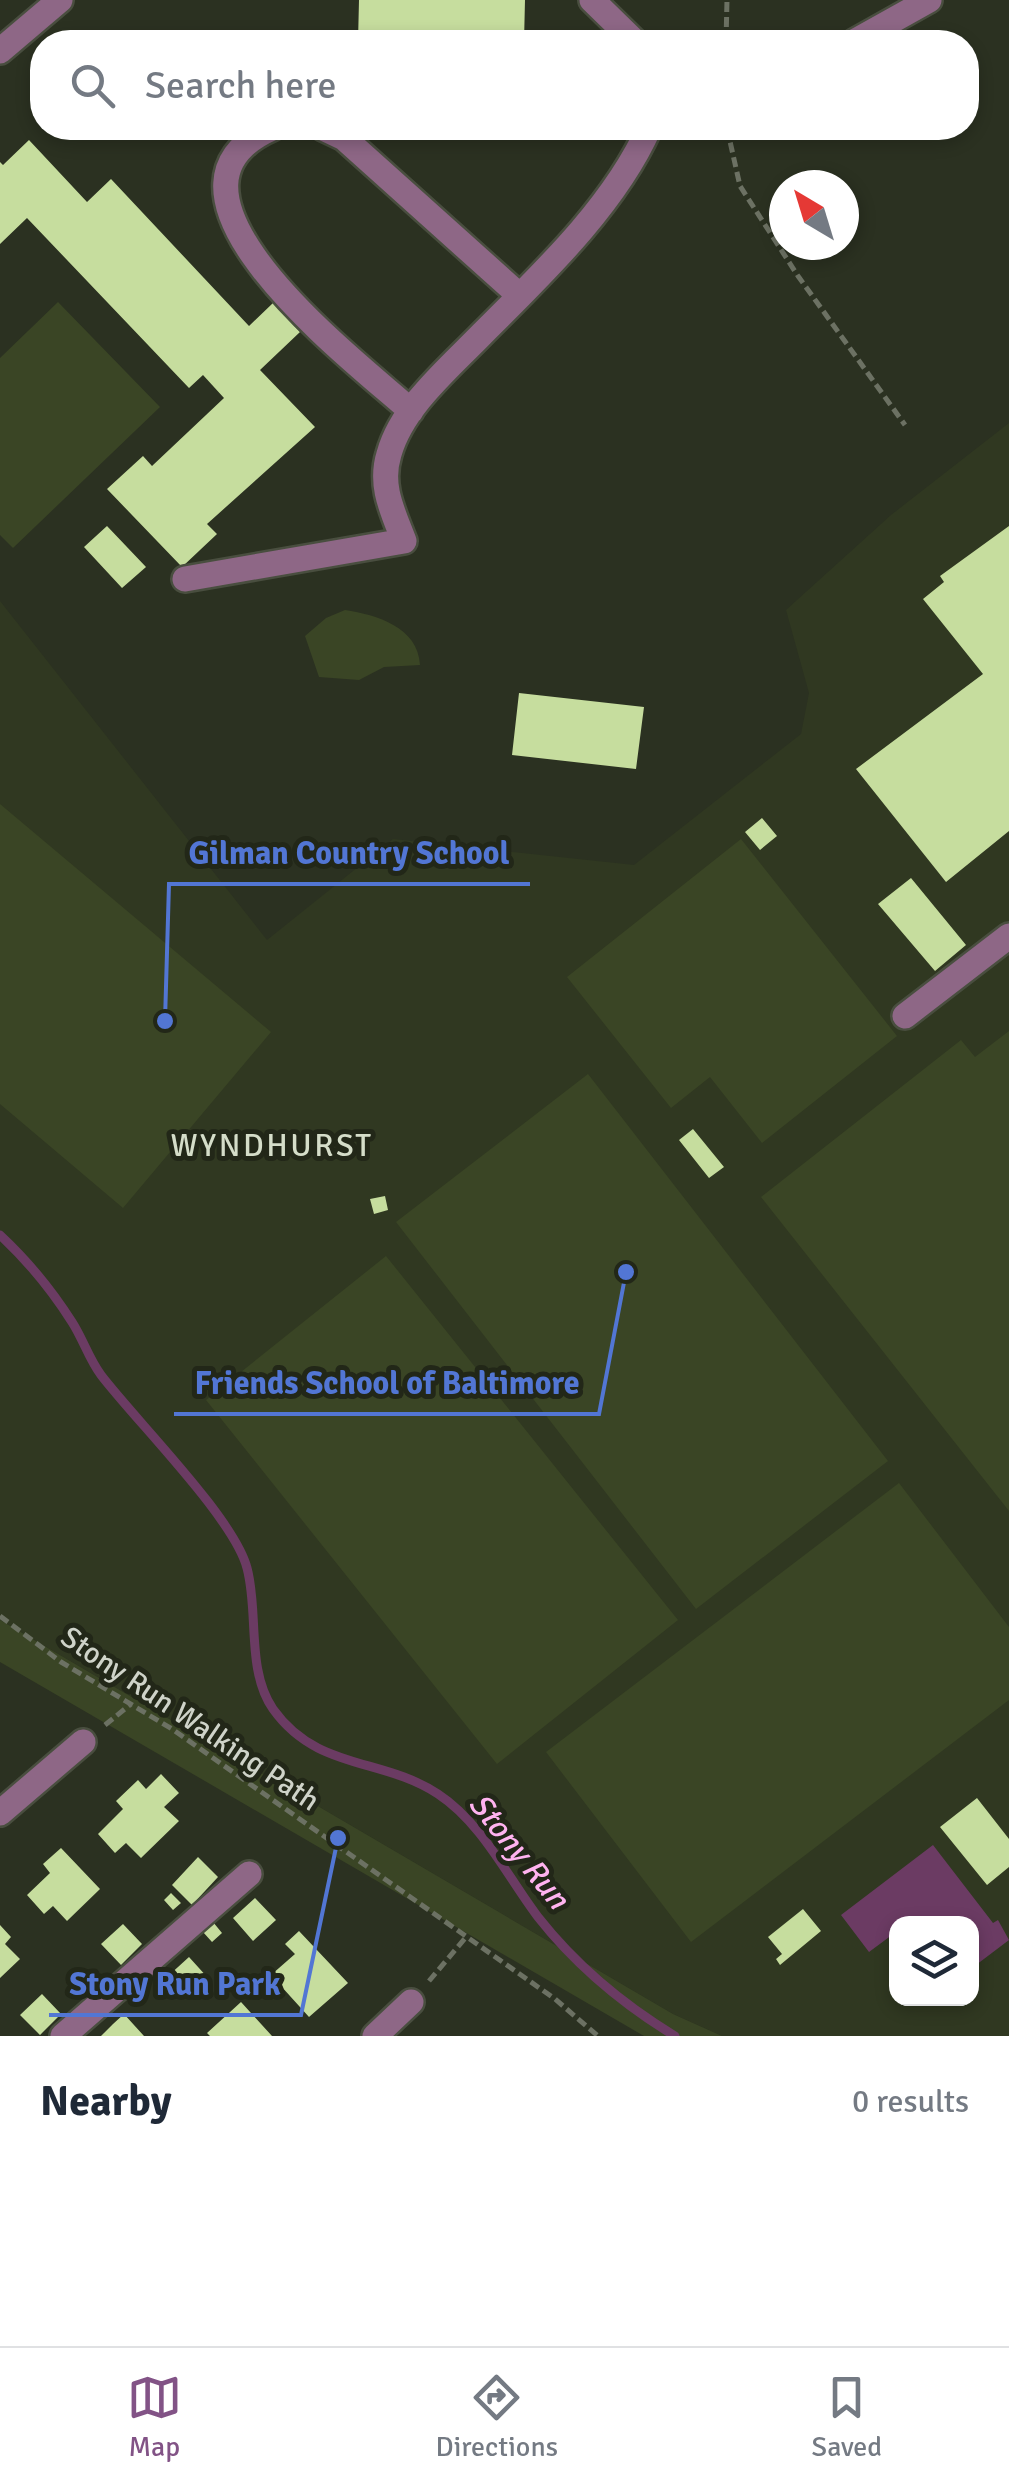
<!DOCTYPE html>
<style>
:root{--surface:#fff;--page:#f2f2f3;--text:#1f2937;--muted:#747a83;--line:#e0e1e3;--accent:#825386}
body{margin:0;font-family:Signika,sans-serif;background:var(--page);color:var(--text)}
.controls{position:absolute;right:30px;bottom:30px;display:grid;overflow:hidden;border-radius:20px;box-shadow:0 5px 15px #0003}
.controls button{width:90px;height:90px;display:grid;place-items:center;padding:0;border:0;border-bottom:2px solid var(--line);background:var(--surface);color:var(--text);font:50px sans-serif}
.compass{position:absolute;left:769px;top:170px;width:90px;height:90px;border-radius:50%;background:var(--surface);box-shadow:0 5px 15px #0003;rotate:322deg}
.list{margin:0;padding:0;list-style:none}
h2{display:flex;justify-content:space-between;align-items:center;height:130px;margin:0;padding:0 40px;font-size:42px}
h2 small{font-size:32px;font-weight:400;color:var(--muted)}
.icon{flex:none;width:55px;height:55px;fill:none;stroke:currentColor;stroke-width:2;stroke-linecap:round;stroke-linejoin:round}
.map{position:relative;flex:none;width:1009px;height:2036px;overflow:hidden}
.search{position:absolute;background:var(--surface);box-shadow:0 5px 15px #0003;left:30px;right:30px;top:30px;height:110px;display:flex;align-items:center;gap:25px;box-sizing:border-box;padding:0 35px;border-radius:40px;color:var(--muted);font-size:38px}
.sheet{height:310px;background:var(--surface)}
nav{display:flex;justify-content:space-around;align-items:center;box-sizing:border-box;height:140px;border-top:2px solid var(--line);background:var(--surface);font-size:28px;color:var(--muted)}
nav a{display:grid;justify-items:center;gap:5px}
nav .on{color:var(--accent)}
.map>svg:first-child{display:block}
.built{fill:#303821;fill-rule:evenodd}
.green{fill:#3a4525}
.water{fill:#6b3b63}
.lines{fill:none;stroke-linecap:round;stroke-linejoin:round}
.stream{stroke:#6b3b63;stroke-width:9}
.building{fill:#c6dd9e}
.minor-casing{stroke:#494e3f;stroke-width:30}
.path{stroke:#6c7163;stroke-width:5;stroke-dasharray:10 5;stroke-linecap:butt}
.minor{stroke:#8e6786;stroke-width:25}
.labels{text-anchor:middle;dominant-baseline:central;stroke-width:10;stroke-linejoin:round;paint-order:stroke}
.street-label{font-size:30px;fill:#cfd3c9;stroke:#222718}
.neighbourhood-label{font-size:32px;letter-spacing:2.5px;fill:#d5ddc9;stroke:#222718}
.water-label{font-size:32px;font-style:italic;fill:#ffb3f0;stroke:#222718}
.leader{fill:none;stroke:#5276d4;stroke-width:4}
.callout-dot{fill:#5276d4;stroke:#222718;stroke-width:4}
.callout-label{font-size:32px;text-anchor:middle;font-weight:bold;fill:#5276d4;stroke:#222718;stroke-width:10;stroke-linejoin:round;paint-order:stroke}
</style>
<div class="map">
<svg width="1009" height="2036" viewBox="0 0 1009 2036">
<rect width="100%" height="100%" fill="#2b3121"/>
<path class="built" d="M1009,423V2036H722L673,2014L0,1620V601L267,940L393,839L634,865L801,734L809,693L786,610L891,515ZM896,1924H972V1998H896Z"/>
<path class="green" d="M58,302L160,407L13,548L0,535V358Z
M345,610C377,615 418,627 420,665L384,667L359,680L319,677L305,636L326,618Z
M0,804L271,1032L123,1208L0,1104Z
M741,839L897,1036L762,1143L710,1077L671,1108L567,977Z
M1009,1031V1511L761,1197L961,1040L975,1057Z
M588,1074L888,1461L696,1609L396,1222Z
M386,1256L678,1620L497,1764L206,1400Z
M899,1483L1009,1627V1700L691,1942L546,1752Z
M0,1620L673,2014L722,2036H644L0,1662Z"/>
<path class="water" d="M933,1845L993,1923L998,1920L1009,1940L972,1968V1924H896V1932L869,1952L841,1915Z"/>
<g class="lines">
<path class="stream" d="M0,1235C28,1261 51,1289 72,1322C83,1339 89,1359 101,1375C136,1421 234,1518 247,1568C259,1612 246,1670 273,1709C317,1771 382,1757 438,1794C482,1823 507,1876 538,1917C575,1964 624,2005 675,2036"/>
</g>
<path class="building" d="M359,0H525L524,42H358Z
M29,140L87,202L111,179L249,326L273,303L300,332L260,370L315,427L207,524L217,534L182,567L107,489L143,456L152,466L224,398L203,375L189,388L27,218L0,244V162L3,165Z
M107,526L146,567L122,588L84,547Z
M1009,526V831L946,882L856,769L983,674L923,599L944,582L940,576Z
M519,693L644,707L636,769L512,755Z
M762,818L777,836L760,850L745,832Z
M911,878L966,945L935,971L878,904Z
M693,1129L724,1167L709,1178L679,1140Z
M385,1196L388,1210L374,1214L370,1199Z
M161,1774L179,1793L164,1807L179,1821L141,1858L126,1843L115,1853L98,1834L123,1809L116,1801L138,1780L146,1789Z
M977,1798L1009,1839V1867L987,1885L940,1827Z
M61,1848L100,1889L67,1921L53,1906L44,1914L27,1895L50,1873L43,1864Z
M198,1857L218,1877L192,1905L172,1885Z
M171,1893L181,1903L173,1910L164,1900Z
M255,1898L276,1920L253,1941L233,1918Z
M803,1909L821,1931L780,1965L776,1959L782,1954L768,1937Z
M213,1922L222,1933L212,1942L203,1932Z
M123,1924L142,1944L121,1965L101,1944Z
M0,1925L11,1937L5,1944L20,1959L0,1978Z
M299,1931L348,1983L309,2017L271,1975L295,1954L285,1944Z
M189,1957L208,1978L186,1998L167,1977Z
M42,1994L61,2014L40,2035L20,2015Z
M241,2002L272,2036H210L207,2033Z
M124,2014L144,2036H101L113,2024Z"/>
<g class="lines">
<g class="minor-casing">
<path id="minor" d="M592,0L635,42
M854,42L929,0
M0,51L60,0
M272,128C129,191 358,363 411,411
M323,128L344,138L520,296
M185,579L404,541C393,512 379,486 389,454C402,407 449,368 482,334C542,274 614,206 649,128
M905,1016L1009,936
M0,1813L83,1742
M63,2036L249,1874
M375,2036L411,2002"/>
</g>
<path class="path" d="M726,42L727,0
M727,128L740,186L798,276L905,425
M0,1616L61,1662L172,1729L555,1999L598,2036
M105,1725L131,1704
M429,1981L467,1936"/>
<use href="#minor" class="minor"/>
</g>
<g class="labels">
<g class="street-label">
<text transform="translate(190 1719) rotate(34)">Stony Run Walking Path</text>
</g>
<g class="neighbourhood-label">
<text x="272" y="1145">WYNDHURST</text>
</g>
<g class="water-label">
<text transform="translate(519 1851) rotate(51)">Stony Run</text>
</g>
</g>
<path class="leader" d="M165 1021L169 884H530M626 1272L599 1414H174M338 1838L301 2015H49"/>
<g class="callout-dot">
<circle cx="165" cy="1021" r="10"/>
<circle cx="626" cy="1272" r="10"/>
<circle cx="338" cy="1838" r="10"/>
</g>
<g class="callout-label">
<text x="349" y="864">Gilman Country School</text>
<text x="387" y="1394">Friends School of Baltimore</text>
<text x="175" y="1995">Stony Run Park</text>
</g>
</svg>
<div class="controls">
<button><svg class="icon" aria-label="layers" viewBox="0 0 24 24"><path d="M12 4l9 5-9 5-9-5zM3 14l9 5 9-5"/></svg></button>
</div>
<svg class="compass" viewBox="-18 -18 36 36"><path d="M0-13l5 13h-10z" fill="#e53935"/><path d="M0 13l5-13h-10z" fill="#747a83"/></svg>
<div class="search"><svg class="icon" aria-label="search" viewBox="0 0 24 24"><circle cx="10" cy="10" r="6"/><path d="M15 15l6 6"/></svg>Search here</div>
</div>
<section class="sheet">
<h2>Nearby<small>0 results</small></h2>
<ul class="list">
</ul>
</section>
<nav>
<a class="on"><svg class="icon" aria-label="map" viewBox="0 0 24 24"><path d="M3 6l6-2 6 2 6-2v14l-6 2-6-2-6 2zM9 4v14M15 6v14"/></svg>Map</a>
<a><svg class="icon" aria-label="directions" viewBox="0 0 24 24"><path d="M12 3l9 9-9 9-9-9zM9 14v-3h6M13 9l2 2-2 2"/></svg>Directions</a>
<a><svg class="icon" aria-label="saved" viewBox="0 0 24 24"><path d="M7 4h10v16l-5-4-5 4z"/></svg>Saved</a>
</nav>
